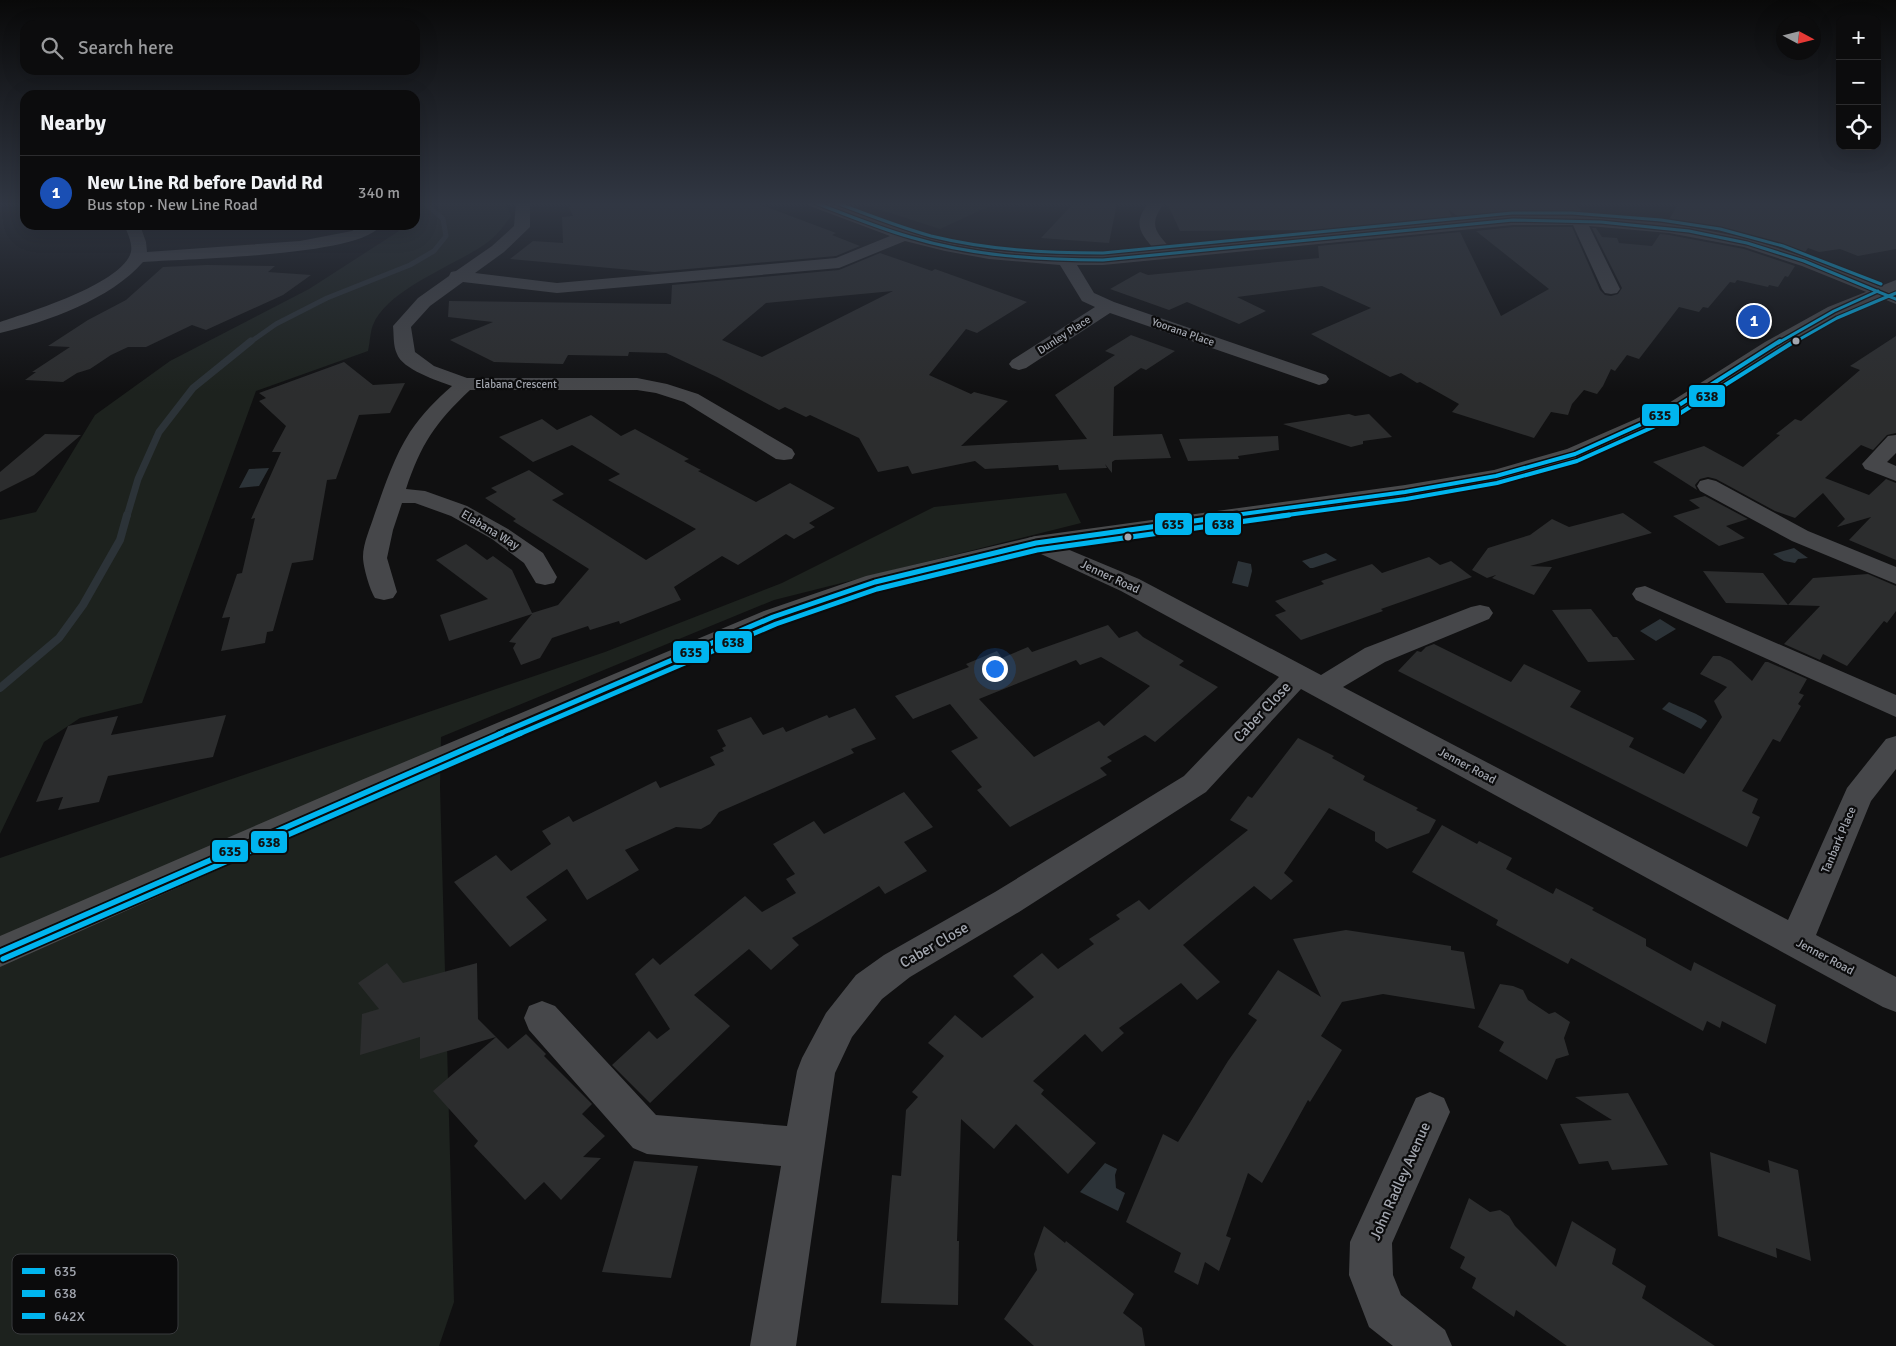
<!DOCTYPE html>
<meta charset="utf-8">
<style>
:root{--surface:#0c0c0d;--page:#151516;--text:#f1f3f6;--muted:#9a9b9d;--line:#2c2c2e;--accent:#0f766e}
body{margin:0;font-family:Signika,sans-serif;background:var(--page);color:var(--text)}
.controls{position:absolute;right:15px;top:15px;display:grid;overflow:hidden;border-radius:10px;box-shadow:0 5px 20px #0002}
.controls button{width:45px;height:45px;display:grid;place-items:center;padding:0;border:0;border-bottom:1px solid var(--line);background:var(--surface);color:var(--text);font:25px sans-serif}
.compass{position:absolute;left:1776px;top:15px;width:45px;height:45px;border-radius:50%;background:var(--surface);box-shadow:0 5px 20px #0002;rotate:97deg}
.you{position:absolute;left:994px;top:668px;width:18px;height:18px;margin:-12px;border:4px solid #fff;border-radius:50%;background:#1a73e8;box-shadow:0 0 0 8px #1a73e833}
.badge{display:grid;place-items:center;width:32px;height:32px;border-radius:50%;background:var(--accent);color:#fff;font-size:16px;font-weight:700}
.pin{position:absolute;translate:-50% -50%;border:2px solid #fff;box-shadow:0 1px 5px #0006}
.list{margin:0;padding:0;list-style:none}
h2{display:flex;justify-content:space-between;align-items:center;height:65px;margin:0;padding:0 20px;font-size:21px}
h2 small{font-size:16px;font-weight:400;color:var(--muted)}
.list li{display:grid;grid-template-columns:32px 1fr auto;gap:15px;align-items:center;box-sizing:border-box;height:75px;padding:0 20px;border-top:1px solid var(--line)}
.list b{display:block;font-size:19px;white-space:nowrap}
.list p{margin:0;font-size:16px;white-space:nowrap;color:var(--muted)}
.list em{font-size:16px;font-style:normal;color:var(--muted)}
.icon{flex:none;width:28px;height:28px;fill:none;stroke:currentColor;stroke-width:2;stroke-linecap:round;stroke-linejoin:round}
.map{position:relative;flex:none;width:1896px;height:1346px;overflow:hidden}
.search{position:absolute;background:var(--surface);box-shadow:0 5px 20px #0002;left:20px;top:20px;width:400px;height:55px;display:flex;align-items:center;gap:12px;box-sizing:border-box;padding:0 18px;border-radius:15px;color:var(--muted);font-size:19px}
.panel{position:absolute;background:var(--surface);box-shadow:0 5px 20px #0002;left:20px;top:90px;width:400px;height:140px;border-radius:15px}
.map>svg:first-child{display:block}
.green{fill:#1d221e}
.water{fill:#2c3338}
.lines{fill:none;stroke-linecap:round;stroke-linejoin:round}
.stream-far2{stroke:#2c3338;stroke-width:5}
.stream-far1{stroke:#2c3338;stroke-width:7}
.stream{stroke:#2c3338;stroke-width:8}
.building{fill:#2c2d2e;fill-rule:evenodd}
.minor{fill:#46474a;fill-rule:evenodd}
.major{fill:#494a4c;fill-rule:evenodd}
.bus-1-far3-casing{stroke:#0b0b0c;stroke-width:5.5}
.bus-1-far2-casing{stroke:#0b0b0c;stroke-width:7}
.bus-1-far1-casing{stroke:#0b0b0c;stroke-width:9}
.bus-1-casing{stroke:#0b0b0c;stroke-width:9}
.bus-2-far3-casing{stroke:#0b0b0c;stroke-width:5.5}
.bus-2-far2-casing{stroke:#0b0b0c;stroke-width:7}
.bus-2-far1-casing{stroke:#0b0b0c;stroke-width:9}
.bus-2-casing{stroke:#0b0b0c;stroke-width:9}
.bus-3-casing{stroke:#0b0b0c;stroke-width:5.5}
.bus-1-far3{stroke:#00b5ef;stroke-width:3}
.bus-1-far2{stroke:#00b5ef;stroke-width:4}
.bus-1-far1{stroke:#00b5ef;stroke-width:5}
.bus-1{stroke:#00b5ef;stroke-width:5.5}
.bus-2-far3{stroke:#00b5ef;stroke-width:3}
.bus-2-far2{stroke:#00b5ef;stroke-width:4}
.bus-2-far1{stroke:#00b5ef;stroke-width:5}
.bus-2{stroke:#00b5ef;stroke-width:5.5}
.bus-3{stroke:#00b5ef;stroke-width:3}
.bus-dot{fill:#a3a7b0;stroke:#0b0b0c;stroke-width:2}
.labels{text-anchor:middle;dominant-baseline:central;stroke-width:4.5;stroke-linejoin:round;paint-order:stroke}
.far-street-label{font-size:11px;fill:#a3a7b0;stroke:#0b0b0c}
.street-label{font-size:12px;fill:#a3a7b0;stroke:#0b0b0c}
.near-street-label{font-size:15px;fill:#a3a7b0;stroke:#0b0b0c}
.key{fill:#0b0b0c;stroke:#393a3d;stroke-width:1}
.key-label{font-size:14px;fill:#a3a7b0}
.line-badge{stroke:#0b0b0c;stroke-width:2}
.pale-badge-label{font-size:14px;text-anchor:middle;font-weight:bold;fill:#111}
</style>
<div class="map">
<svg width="1896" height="1346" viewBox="0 0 1896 1346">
<rect width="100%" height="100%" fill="#101011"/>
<path class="green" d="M415,203H504L506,205L511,216C504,226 497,235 488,242C457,265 388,288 373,325C370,332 370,343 368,351L256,391L142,703L80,718L44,742L0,834V520L36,512L95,415L170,361L309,289L399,231L392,225H415Z
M859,203H996L940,229Z
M1066,493L1081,523L774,600L441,737L440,787L454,1302L439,1346H0V858L605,652L782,583L934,507Z"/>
<path class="water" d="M269,468L259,486L239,488L249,469Z
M1794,548L1808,558L1798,559L1795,563L1784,561L1773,554Z
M1326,553L1337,560L1313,568H1310L1302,561Z
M1238,561L1251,564L1252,571L1248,587L1232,583Z
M1660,619L1676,629L1656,641L1640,631Z
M1669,702C1677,706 1704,716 1707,721L1701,729L1662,709Z
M1105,1163L1117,1169L1115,1175L1116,1188L1125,1193L1118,1211L1080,1192Z"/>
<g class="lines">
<path class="stream-far2" d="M249,343L276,324L327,298L410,265L434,251L446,236L443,219L425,203"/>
<path class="stream-far1" d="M127,516L138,479L159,432L193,388L251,341"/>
<path class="stream" d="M0,688L59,638L83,605L120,540L127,515"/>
</g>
<path class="building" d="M571,203H756L836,233L832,235L860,246L836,256L654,272L510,259L533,241L563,243L562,217L573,216L569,207L572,206Z
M1091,203H1117L1109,243L1041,238L1070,207L1075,204L1088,206Z
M1167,203H1575L1584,214L1513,213L1460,218L1448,209L1453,219L1318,233L1317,230L1180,231Z
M1679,203H1896V249L1858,256L1840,249L1819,252L1808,248L1803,255L1748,236L1668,221Z
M1513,227H1572L1600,290L1605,295L1611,296L1618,294L1622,288L1592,228H1596L1602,237L1617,238L1619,243L1652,246L1660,234L1669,235L1744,249L1795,266L1788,277L1785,276L1778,287L1769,285L1768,287L1737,280L1735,283L1730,282L1708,308L1703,307L1699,312L1679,307L1639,359L1627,355L1615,371L1611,369L1603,386L1597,394L1584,390L1572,404L1568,415L1551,412L1534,438L1452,412L1459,404L1420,382L1417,383L1401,373L1390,377L1311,334L1371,308L1322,286L1237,297L1266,311L1239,324L1187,302L1169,310L1110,289L1140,272L1148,275L1319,258L1318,246L1460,232L1501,316L1549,289L1476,231Z
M880,253L932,271L935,269L1027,302L977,333L966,329L929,375L971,394L974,392L1008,401L961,446L1087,439L1055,395L1115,355L1105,351L1131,335L1175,351L1146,370L1141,368L1114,387L1113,436L1162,434L1171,458L1115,460L1112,462V473L1105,464L1107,468L1059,470L1058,465L985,469L975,461L912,474L908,466L878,472L859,438L810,415L806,417L785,407L779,410L717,377L666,353L629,352L628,356L568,355L563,364L494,362L450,340L493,322L448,317L449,301L671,304L672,285L839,270ZM893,291L762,357L722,340L766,303Z
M207,265L275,266L268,272L311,275L283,295L206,330L192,325L146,347H128L111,355L90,369L77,373L63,382L25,380L36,372H32L70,347L48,346L88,320L126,300L163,267Z
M1896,336V433L1887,435L1873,450L1861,445L1825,478L1869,495L1886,479L1896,483V560L1849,540L1871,517L1837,527L1845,519L1823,493L1795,518L1775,511L1716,479L1708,477L1700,479L1695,485L1697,490L1653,462L1704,446L1743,467L1780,435L1776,434L1795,419L1801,421L1860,370L1850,366Z
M344,362L373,385L405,383L390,413L359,415L336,479L327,480L313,560L292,563L273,631L267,632L265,643L221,651L230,617L222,618L237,574L242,573L255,518L251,519L281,452H272L286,426L259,401L266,398L259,393Z
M1349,414L1355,416L1369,414L1392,437L1363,441V444L1351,447L1283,424Z
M591,415L621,436L635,429L689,459L684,461L701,470L698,471L756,502L790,483L835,508L809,523L815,527L794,539L786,534L738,565L722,556L674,587L681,600L620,624L619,621L590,630L588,626L552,638L540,658L521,665L513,648L516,643L509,642L532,614L449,641L440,615L488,599L436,560L466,544L487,560L493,556L512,570L532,613L558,605L589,569L513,521L516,519L485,498L497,492L491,488L529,470L564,494L552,500L646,560L696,529L608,480L620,474L572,445L533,462L499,437L542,419L557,430Z
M45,434L81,435L34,475L0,492V472Z
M1278,436L1279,450L1238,456L1239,459L1188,461L1179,439Z
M1705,496L1748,519L1726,526L1745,538L1719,546L1673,516L1700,508L1689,500Z
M1623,513L1652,533L1530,566L1552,567L1534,595L1492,578L1496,575L1487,578L1472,570L1488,548L1530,535L1552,519L1569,527Z
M1429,557L1440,565L1451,561L1472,577L1381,609L1383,611L1301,640L1275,615L1286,611L1275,601L1324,584L1321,581L1372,564L1382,573Z
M1703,571L1763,573L1788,605L1726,603Z
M1868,574L1896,586V611L1887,623L1884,621L1847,666L1823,654L1820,660L1784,644L1820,606L1788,605L1813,578Z
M1591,609L1613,637H1617L1635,660L1588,662L1552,610Z
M1108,625L1119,638L1137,631L1143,637L1184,661L1179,665L1218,687L1155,742L1145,735L1107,757L1112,761L1100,768L1107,775L1010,827L977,790L982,787L951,751L978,738L950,704L913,719L895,696L969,667L966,664L997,651L1002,658L1028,647L1032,652ZM1101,657L1150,686L1104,726L1099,721L1034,757L979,699L1076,660L1080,665Z
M1434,644L1511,682L1524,664L1581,691L1570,707L1634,738L1629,747L1684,774L1722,717L1714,701L1727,687L1700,674L1713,656H1720L1731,661L1752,681L1765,662H1768L1807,679L1799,693L1804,695L1798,704L1801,706L1780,742L1773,739L1742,791L1758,799L1752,813L1760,817L1747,847L1398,671L1417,651L1421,652L1426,647Z
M855,708L876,739L851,749L854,753L719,812L710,824L701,829L676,827L625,850L639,870L587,900L567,869L526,897L547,920L510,947L454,882L496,855L511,871L551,844L542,831L569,816L573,822L656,781L660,788L715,765L710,757L724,751L722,748L726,746L717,730L751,717L763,735L783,727L786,732L827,715L829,718Z
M226,715L213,757L108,776L99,802L58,810L63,797L36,802L68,726L118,716L111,735Z
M1298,738L1334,756L1332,758L1365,776L1363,780L1418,808L1416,810L1436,820L1429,833L1387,849L1375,841V832L1329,808L1284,873L1293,881L1271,900L1254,886L1183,945L1220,982L1197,1000L1181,983L1119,1028L1124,1033L1102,1052L1085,1034L1033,1081L1044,1090L1041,1094L1096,1143L1068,1174L1016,1124L994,1149L961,1119L957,1241H959L958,1305L881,1303L892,1175L901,1176L906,1110L918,1097L912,1092L944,1056L928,1043L955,1015L982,1038L1034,997L1013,976L1042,953L1058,969L1094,944L1089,939L1120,919L1116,915L1139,900L1149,910L1248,830L1230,820L1248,796L1252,798Z
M904,792L933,827L904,842L927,871L885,894L879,886L792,938L799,945L771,970L749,949L694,995L730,1026L650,1103L612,1065L649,1031L657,1039L670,1029L635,974L653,958L660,965L745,896L762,912L796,893L786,879L795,874L773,844L814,821L824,834Z
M1442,825L1477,844L1479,841L1512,858L1506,869L1553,894L1556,888L1594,908L1592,910L1646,939V946L1691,971L1694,962L1776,1005L1766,1044L1722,1021L1720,1028L1707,1021L1703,1031L1571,958L1568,964L1496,925L1498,920L1412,872Z
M1346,930L1451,946V950L1464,952L1475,1009L1383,994L1342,1002L1321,1036L1342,1050L1310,1102L1308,1100L1262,1183L1248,1173L1226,1236L1231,1238L1219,1271L1205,1262L1198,1285L1174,1272L1181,1253L1126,1222L1163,1134L1178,1142L1228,1061L1257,1020L1248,1014L1278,970L1321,997L1293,939Z
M387,963L403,983L477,963L478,1019L508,1049L526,1034L546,1054L544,1056L592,1104L582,1114L605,1136L583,1157L601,1158L561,1200L544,1182L525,1200L474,1146L478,1141L433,1091L496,1037L420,1059V1037L360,1055L362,1014L379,1009L358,983Z
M1500,984L1513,986L1523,990L1528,1000L1549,1014L1555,1012L1570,1022L1564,1038L1569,1055L1556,1059L1547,1080L1499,1051L1504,1042L1478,1027Z
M1628,1093L1668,1165L1612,1170L1608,1161L1579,1164L1560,1124L1612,1120L1575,1097Z
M1710,1152L1770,1173L1768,1160L1798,1170L1811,1261L1776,1248L1777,1258L1718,1236Z
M634,1161L698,1166L671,1278L602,1272Z
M1469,1198L1490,1212L1500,1210L1509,1216L1515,1226L1556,1267L1572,1221L1616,1249L1612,1264L1646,1286L1642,1298L1715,1346H1567L1516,1310L1514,1317L1472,1288L1476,1278L1460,1268L1465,1257L1450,1248Z
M1044,1226L1065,1243L1066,1241L1134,1294L1123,1313L1142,1328L1145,1346H1034L1004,1319L1037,1270L1034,1254Z"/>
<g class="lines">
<path class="minor" d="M516,203H530V227L504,252L475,273L557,283L836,258L890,236L810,206L808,203H830L915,234L945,242L989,250L1035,254L1080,255L1155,250C1140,233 1132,223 1149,203H1164C1149,225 1154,230 1171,249L1513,215H1579L1669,223L1747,238L1814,260L1896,293V304L1802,266L1744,247L1669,233L1589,226L1620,289L1617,293L1611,294L1605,293L1602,289L1573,225H1513L1103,265H1077L1094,293L1114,302L1326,375L1329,379L1326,383L1319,385L1110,313L1026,368L1019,370L1012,368L1009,364L1012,360L1095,307L1082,301L1060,265L989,259L945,251L905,241L839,268L557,293L463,282L430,306L411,327L415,352L434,366L467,378H637L667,384L698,394L792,449L795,454L792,459L784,460L776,459L684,402L656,393L637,390H470C435,423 421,444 406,489L425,491L467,506L508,529L543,553L557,577L554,583L545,585L536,583L524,563L492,539L451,516L415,503H402L393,530L387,558L397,592L393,598L384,600L375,598C370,590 363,567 363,557C363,543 371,526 375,513C385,485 394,457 410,432C422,414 436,400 452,386C438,381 402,369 397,354C393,346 394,335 393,326L418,298L449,276L451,272L456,271L492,246L514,226Z
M124,225H140L146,242L147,252L300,241L352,231L362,225H378L379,227C358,256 183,259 143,262C111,299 47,322 0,333V322C30,312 117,285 130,255C134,246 128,234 124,225Z
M1896,435V453L1887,462L1896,466V481L1865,469L1862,464L1888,436Z
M1708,479L1716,481L1808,531L1896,567V584L1792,541L1700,491L1697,486L1700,481Z
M1036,536L1139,579L1321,675L1365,648L1471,607L1480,605L1489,607L1493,613L1489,619L1385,662L1343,687L1788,920L1847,788L1886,739L1896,736V769L1871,801L1816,935L1896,977V1012L1883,1007L1301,689L1206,792L1019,912L910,977L882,999L852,1037L835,1073L796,1346H750L781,1166L647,1154L633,1148L529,1030L524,1018L529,1006L542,1001L555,1006L656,1115L787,1126L797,1071L802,1058L826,1013L856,975L884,955L995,892L1184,776L1279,677L1121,591L1028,548L1024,543L1028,538Z
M1645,586L1896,695V717L1636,600L1632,594L1636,588Z
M1430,1092L1444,1098L1450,1112L1392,1243L1393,1275L1401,1295L1445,1330L1452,1346H1393L1369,1327L1349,1275L1350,1242L1416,1098Z"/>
<path class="major" d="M1896,280V291L1840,315L1779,350L1675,416L1583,459L1496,483L1405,499L1036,550L882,588L782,623L381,797L0,967V936L359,781L764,611L866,576L1036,536L1405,485L1494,470L1567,449L1661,408L1765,342L1828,307Z"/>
<g class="bus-1-far3-casing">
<path id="bus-1-far3" d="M816,203C847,215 878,228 910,237C973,256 1038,260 1103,260L1513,220L1601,222L1689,231L1747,243L1804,261L1896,299
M1778,343L1834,311L1878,291"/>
</g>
<g class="bus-1-far2-casing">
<path id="bus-1-far2" d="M1228,516L1405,492L1496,476L1575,454L1668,412L1780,341"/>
</g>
<g class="bus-1-far1-casing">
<path id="bus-1-far1" d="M499,734L773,617L875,582L1036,543L1237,515"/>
</g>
<g class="bus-1-casing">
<path id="bus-1" d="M0,952L502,733"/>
</g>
<g class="bus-2-far3-casing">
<path id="bus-2-far3" d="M1793,343L1837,318L1896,293"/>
</g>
<g class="bus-2-far2-casing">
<path id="bus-2-far2" d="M1280,516L1406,499L1497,483L1577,461L1671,419L1795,341"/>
</g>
<g class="bus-2-far1-casing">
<path id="bus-2-far1" d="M519,734L776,624L877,589L1037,550L1289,515"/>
</g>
<g class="bus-2-casing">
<path id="bus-2" d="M3,959L521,733"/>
</g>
<g class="bus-3-casing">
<path id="bus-3" d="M837,203C868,215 899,227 931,236C988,250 1045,253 1103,253L1512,213H1572L1661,220L1720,229L1783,246L1881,284"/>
</g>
<use href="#bus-1-far3" class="bus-1-far3"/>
<use href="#bus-1-far2" class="bus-1-far2"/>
<use href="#bus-1-far1" class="bus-1-far1"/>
<use href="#bus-1" class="bus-1"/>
<use href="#bus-2-far3" class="bus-2-far3"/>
<use href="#bus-2-far2" class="bus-2-far2"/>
<use href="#bus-2-far1" class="bus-2-far1"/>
<use href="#bus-2" class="bus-2"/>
<use href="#bus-3" class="bus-3"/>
</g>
<linearGradient id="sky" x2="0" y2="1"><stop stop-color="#090909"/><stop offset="0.52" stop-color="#313743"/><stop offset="1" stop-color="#313743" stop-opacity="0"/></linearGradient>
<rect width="1896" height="392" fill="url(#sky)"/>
<g class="bus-dot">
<circle cx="1796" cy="341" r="4.5"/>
<circle cx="1128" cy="537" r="4.5"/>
</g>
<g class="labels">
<g class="far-street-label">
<text transform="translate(1183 332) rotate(19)">Yoorana Place</text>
<text transform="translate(1064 335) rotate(-33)">Dunley Place</text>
<text x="516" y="384">Elabana Crescent</text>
</g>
<g class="street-label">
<text transform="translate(490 530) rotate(31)">Elabana Way</text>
<text transform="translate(1110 577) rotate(25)">Jenner Road</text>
<text transform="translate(1467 766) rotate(28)">Jenner Road</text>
<text transform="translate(1839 840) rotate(-67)">Tanbark Place</text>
<text transform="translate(1825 957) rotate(28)">Jenner Road</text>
</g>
<g class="near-street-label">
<text transform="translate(1262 712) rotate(-47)">Caber Close</text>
<text transform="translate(934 945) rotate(-30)">Caber Close</text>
<text transform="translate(1400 1181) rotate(-66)">John Radley Avenue</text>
</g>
</g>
<rect x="12" y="1254" width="166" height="80" rx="8" class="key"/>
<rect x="22" y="1268" width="23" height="6" fill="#00b5ef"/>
<rect x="22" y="1290" width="23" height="7" fill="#00b5ef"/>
<rect x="22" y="1313" width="23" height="6" fill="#00b5ef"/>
<g class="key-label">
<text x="54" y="1276">635</text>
<text x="54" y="1298">638</text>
<text x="54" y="1321">642X</text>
</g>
<g class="line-badge">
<rect x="1688" y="384" width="38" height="24" rx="5" fill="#00b5ef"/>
<rect x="1641" y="403" width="39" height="24" rx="5" fill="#00b5ef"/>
<rect x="1154" y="512" width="39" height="24" rx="5" fill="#00b5ef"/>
<rect x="1204" y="512" width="38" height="24" rx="5" fill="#00b5ef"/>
<rect x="714" y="630" width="39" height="24" rx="5" fill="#00b5ef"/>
<rect x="672" y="640" width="38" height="24" rx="5" fill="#00b5ef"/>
<rect x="250" y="830" width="38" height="24" rx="5" fill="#00b5ef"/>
<rect x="211" y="839" width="38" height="24" rx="5" fill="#00b5ef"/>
</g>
<g class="pale-badge-label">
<text x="1707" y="401">638</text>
<text x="1660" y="420">635</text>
<text x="1173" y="529">635</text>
<text x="1223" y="529">638</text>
<text x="733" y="647">638</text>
<text x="691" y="657">635</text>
<text x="269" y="847">638</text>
<text x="230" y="856">635</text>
</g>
</svg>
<div class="controls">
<button>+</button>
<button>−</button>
<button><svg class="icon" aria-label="locate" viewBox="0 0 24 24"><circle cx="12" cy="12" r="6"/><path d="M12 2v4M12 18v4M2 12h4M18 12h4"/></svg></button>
</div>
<svg class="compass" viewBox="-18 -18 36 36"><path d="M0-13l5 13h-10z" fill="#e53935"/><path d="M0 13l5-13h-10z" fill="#9a9b9d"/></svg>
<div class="you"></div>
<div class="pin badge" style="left:1754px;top:321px;background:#1a4fb4">1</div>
<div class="search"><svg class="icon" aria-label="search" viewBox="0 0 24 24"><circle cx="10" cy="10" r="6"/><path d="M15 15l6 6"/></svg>Search here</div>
<section class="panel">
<h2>Nearby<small></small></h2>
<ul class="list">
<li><span class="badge" style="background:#1a4fb4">1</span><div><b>New Line Rd before David Rd</b><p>Bus stop · New Line Road</p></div><em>340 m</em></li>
</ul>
</section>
</div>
